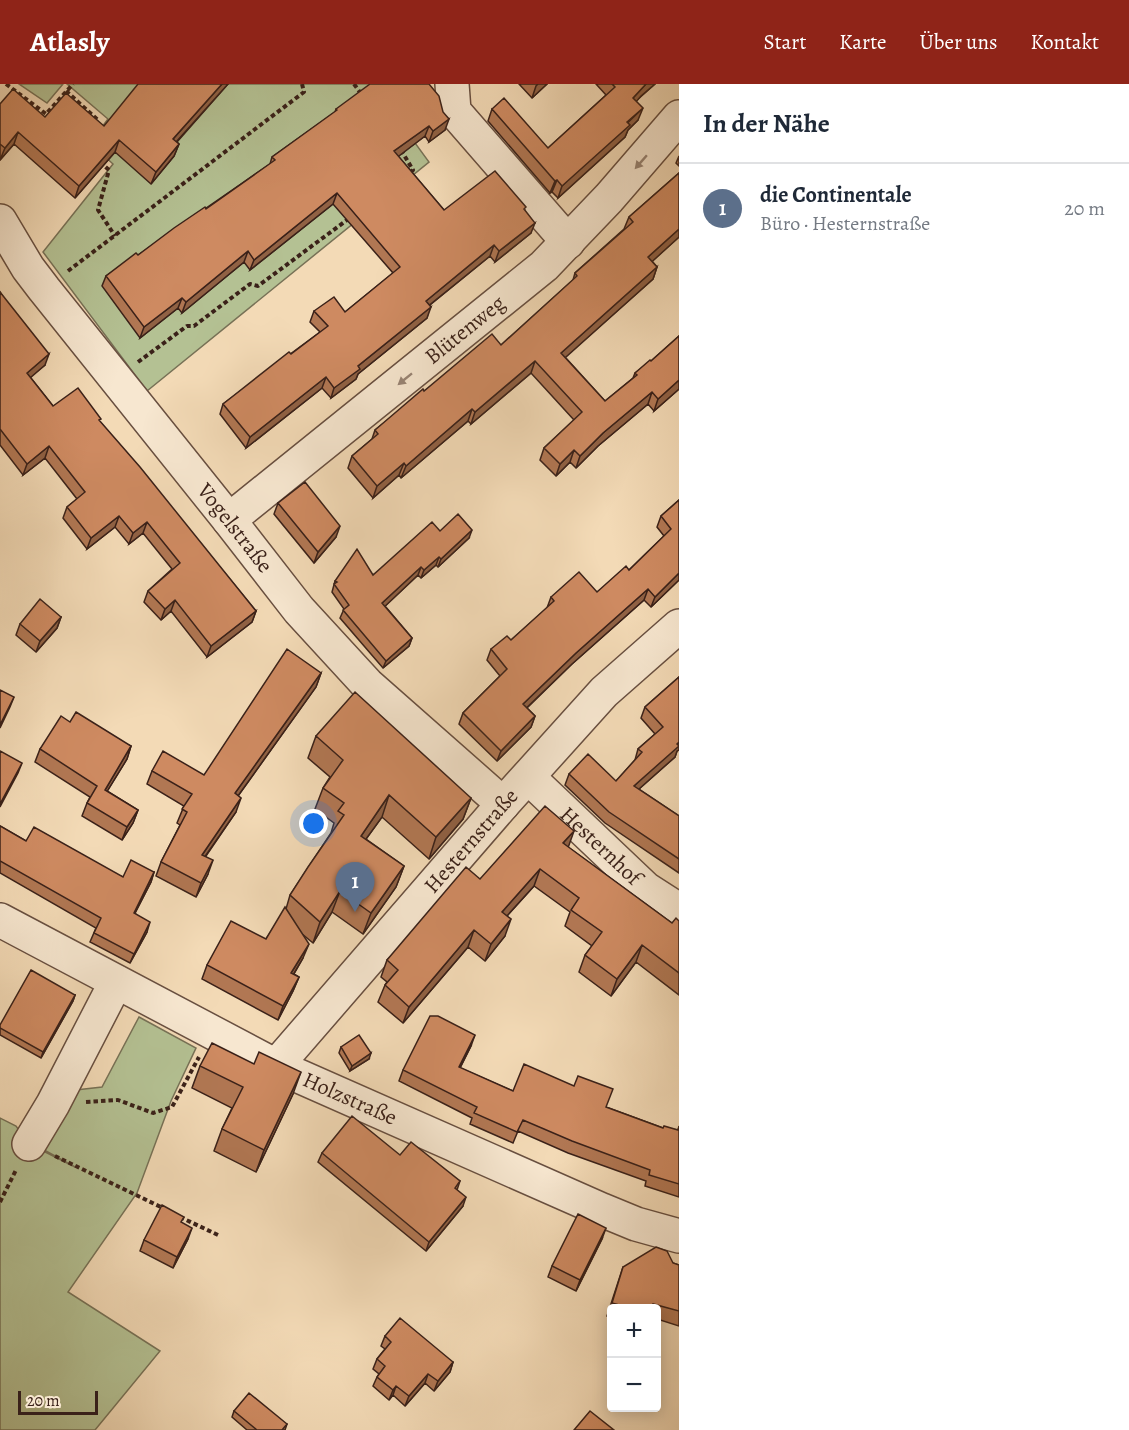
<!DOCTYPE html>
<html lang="de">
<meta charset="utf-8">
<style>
:root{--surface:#fff;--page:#f6f6f7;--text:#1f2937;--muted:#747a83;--line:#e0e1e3;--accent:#8f2418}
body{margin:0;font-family:Alegreya,serif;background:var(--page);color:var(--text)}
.controls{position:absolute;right:18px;bottom:18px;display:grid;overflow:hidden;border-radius:6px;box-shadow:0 3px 15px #0003}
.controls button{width:54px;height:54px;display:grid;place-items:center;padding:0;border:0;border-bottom:2px solid var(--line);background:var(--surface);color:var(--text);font:30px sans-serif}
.scale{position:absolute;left:18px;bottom:15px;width:80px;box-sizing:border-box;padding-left:6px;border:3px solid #3a2119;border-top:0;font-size:16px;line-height:21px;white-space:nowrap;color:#3a2119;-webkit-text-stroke:4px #f7e7d0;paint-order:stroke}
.you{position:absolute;left:314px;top:740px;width:21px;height:21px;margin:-15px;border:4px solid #fff;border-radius:50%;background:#1a73e8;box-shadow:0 0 0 9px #1a73e833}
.badge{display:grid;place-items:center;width:39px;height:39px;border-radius:50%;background:var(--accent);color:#fff;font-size:20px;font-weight:700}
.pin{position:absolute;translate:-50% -50px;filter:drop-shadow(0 2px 3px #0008)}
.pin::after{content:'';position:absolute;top:32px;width:21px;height:18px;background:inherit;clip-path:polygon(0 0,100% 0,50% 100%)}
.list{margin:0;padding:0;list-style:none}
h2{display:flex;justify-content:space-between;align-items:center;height:78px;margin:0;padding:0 24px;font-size:26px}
h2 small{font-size:20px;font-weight:400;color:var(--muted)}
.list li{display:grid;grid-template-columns:39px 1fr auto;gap:18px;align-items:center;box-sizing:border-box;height:90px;padding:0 24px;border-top:2px solid var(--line)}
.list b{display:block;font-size:22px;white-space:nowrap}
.list p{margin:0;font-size:20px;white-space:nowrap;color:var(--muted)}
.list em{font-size:20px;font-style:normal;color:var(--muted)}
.map{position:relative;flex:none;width:679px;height:1346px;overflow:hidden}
header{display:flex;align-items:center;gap:36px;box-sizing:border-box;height:84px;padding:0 30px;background:var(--accent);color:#fff}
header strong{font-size:28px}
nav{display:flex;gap:33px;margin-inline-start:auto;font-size:21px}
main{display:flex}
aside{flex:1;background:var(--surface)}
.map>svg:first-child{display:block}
.green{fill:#b4c193;stroke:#777156;stroke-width:1.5}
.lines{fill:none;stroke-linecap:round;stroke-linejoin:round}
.minor-casing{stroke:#684f40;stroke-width:36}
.path{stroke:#3a2119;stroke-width:4;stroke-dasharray:4.5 3;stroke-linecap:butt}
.minor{stroke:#f7e7d0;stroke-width:33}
.wall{fill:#b17753;stroke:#3a2119;stroke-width:1.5}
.shaded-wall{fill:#906144;stroke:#3a2119;stroke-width:1.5}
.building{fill:#ce8a61;stroke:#3a2119;stroke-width:1.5}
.oneway{fill:#988474}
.labels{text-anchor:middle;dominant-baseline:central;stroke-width:6;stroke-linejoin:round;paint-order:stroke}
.street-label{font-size:22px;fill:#3a2119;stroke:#f7e7d0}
</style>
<header>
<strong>Atlasly</strong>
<nav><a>Start</a><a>Karte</a><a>Über uns</a><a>Kontakt</a></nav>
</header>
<main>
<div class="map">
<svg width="679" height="1346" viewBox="0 0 679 1346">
<rect width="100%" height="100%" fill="#f3dab6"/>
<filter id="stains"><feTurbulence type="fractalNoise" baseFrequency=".00333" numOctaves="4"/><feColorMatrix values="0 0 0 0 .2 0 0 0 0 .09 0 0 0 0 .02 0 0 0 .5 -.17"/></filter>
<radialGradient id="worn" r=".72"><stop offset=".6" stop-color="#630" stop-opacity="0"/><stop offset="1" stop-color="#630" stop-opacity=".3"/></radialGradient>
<path class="green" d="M19,0H63L47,19Z
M67,0H372L429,78L147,307L43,168L113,80L90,59L108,35Z
M139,933L196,964L171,1017L137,1109L68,1208L160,1267L95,1346H0V1034L16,1042L29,1060L75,1083L35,1061L67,1007L102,1003Z"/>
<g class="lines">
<g class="minor-casing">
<g id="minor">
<path d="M452,0L454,27L568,158"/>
<path id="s1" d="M0,137L28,184L44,205L229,436L299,526L367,600L503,720"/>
<path id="s2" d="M229,436L544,182L609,114L679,33"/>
<path id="s3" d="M528,693L646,805L679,826"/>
<path id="s4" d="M0,836L276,982L602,1126L636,1140L679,1152"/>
<path id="s5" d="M276,982L503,720L604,608L679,542"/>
<path d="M29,1060L53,1020L116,898"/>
</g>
</g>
<path class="path" d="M6,0L46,30L73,0
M354,0L362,11
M66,7L99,37L95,41
M401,66L413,86L410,89
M100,78L109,86L98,126L115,152
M68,187L304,8L302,0
M138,278L187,242H194L250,200L258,202L351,133
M86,1018L118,1016L153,1029L172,1023L199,973
M55,1072L165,1125
M0,1118L16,1086
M180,1133L218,1151"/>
<use href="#minor" class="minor"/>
</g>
<path class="wall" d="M228,0L177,58L179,60L174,72L151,100L115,68L75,114L14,60L0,76V20L45,33L104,42Z
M519,0H547L532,14Z
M596,0H655L636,17L638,36L628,46L625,53L558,114L552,108L550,109L488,37L492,25L548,64L606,11Z
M336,25L445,46L429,58L425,52L398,72L444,126H525L531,149L495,178L490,172L430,221L427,234L358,290L356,295L331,314L322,304L246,364L220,330L223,320L320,248L310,238L314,227L345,228L393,189L333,120L250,186L244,178L182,229L178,224L140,254L102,202L106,192L138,171L270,80L272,73L335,28Z
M679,72V82L676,79Z
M679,89V153L652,177L657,183L653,195L565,273L605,317L633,294L635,289L651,277L679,252V305L654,327L648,320L598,362L576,384L570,378L556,392L540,376L544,364L574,336L531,289L471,340L468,337L401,394L399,391L373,414L348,384L352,372L372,355L375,346L424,307L501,261L573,196L575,189L624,145L629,133Z
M0,208L45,281L30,293L53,322L100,338L256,527L252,538L207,573L171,527L161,536L144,518L148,507L172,485L143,449L129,460L115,443L87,465L63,434L67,423L77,415L45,374L23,391L0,361Z
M679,416V496L651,523L644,516L572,580L527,624L535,632L531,643L497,677L459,640L463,629L500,592L487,576L491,565L511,556L547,524L551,513L597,508L629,486L664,452L657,443L661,432Z
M278,419L336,453L314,479L274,430Z
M440,447L469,454L438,483L436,481L421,494L418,491L385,522L412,554L409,562L383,584L340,534L344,525L332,508L335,497L373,491Z
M61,533L57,544L36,568L16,551L20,540Z
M321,589L316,603L238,712L236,728L206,772L208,790L196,813L156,792L161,778L180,741L177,739L184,722L147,700L152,687L204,691Z
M679,593V666L677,667L675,673L639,705L679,732V789L605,739L565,701L569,690L616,697L635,676L638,665L655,650L641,634L645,623Z
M70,638L131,662L127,675L107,707L138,726L133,739L122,756L82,732L87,719L90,713L35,678L40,665Z
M316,652L471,714L463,735L429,775L382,733L366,755L404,782L396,803L363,850L332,828L313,859L302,850L303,874L294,890L299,893L293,907L278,936L202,895L207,881L266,855L286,825L290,811L331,749L334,739L315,725L323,704L330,693L308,674Z
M0,742L26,757L123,793L154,788L151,798L135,829L147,848L130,879L90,858L96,844L0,789Z
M568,763L672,839L679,837V911L636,878L611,912L579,888L585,871L592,862L565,842L570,828L534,802L507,832L505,852L485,877L468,863L403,939L378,918L385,901L387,898L381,893L387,876L480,795Z
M75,911L73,917L41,974L0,951V941Z
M471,962L460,984L513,1007L606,1023L663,1044L678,1046L679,1042V1113L645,1102L646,1097L568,1069L518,1047L513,1059L470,1040L472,1034L399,997L403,986Z
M341,963L369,975L350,987L339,969Z
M254,980L293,1010L256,1088L214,1067L222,1045L232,1024L192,1004L200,982Z
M322,1069L400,1071L460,1097L457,1106L463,1122L426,1167L318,1078Z
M188,1155L173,1184L140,1167L144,1156Z
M602,1155L576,1207L548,1193L552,1182Z
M673,1179L679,1181V1242L657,1235V1224H612V1234L607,1232L623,1183Z
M385,1252L453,1278L450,1288L434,1307L425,1299L405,1322L393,1311L389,1316L373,1302L377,1293L379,1290L373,1285L377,1275L385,1265L381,1262Z
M234,1327L287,1340L285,1346H247L232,1333Z"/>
<path class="shaded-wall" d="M222,0H228L168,67L173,55Z
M538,0H547L532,14L536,2Z
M646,0H655L641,12L629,26L633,14Z
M643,24L638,36L628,46L625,53L558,114L562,102Z
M449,35L445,46L429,58L433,47Z
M429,42L425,52L391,78L394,67Z
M18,48L14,60L0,76L5,64Z
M119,56L115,68L75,114L79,102Z
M179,60L174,72L151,100L156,88Z
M557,96L552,108L550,109L555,97Z
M337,109L333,120L250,186L254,176Z
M535,139L531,149L495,178L499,167Z
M679,145V153L644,185L648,173Z
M494,161L490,172L422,227L426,217Z
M248,167L244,178L182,229L186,218Z
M657,183L653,195L557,281L561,269Z
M182,214L178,224L140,254L144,243Z
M431,223L427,234L358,290L356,295L331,314L334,304L358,282Z
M49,270L45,281L23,300L27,289Z
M535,277L531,289L471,340L475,328Z
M326,293L322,304L246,364L250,353Z
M679,296V305L654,327L658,315Z
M652,308L648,320L598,362L576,384L580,372L603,349Z
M472,325L468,337L401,394L406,382Z
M49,362L45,374L23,391L27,380Z
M574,366L570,378L556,392L560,380Z
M404,379L399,391L373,414L377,402Z
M119,432L115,443L87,465L91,454Z
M147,438L143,449L129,460L133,449Z
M340,442L336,453L314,479L318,468Z
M472,446L469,454L438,483L441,475Z
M439,473L436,481L421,494L424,486Z
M421,483L418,491L380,527L382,519Z
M679,489V496L651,523L655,513Z
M648,505L644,516L572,580L519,631L523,620L576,569Z
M175,516L171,527L161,536L165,525Z
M256,527L252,538L207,573L211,562Z
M61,533L57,544L36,568L40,557Z
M412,554L409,562L383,584L386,577Z
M321,589L316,603L230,723L235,709Z
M14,613L10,623L0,644V641Z
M535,632L531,643L497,677L501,667Z
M679,658V666L677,667L675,673L630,713L634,702Z
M131,662L127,675L100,719L105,706Z
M22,679L18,689L0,723V720Z
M389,711L382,733L353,773L361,752Z
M241,714L236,728L197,784L202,771Z
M471,714L463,735L429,775L436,753Z
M138,726L133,739L122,756L127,743Z
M574,747L568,764L563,759Z
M213,776L208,790L196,813L201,799Z
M404,782L396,803L363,850L371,829Z
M540,785L534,802L496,844L502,828Z
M154,788L151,798L130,839L134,829Z
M340,807L332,828L313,859L320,838Z
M511,835L505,852L485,877L491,860Z
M150,838L147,848L130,879L134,870Z
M474,846L468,863L403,939L409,923Z
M309,860L303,874L286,903L291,889Z
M642,861L636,878L611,912L617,895Z
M299,893L293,907L278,936L283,922Z
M75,911L73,917L41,974L43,968Z
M475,951L471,962L455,994L459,983Z
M371,969L369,975L350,987L352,982Z
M301,988L293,1010L256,1088L264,1066Z
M466,1113L463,1122L426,1167L429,1158Z
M192,1144L188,1155L173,1184L177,1173Z
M606,1144L602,1155L576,1207L580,1196Z
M453,1278L450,1288L434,1307L438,1297Z
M428,1290L425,1299L405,1322L409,1312Z
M396,1302L393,1311L389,1316L393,1306Z"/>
<path class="building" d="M138,0H222L173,55L179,60L156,88L119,56L79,102L18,48L5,64L0,60V20L13,5L45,33L66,9L104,42Z
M370,0H429L439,12L443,28L449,35L433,47L429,42L394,67L444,126L495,87L526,123L524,125L535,139L499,167L494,161L426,217L431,223L358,282L360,285L334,304L326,293L250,353L223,320L289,268L291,270L328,242L314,227L334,213L345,228L400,183L337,109L254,176L248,167L186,218L182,214L144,243L106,192L136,169L138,171L174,144L205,123L206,125L275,76L272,73L337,26L336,25Z
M612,0H646L633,14L643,24L627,38L630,41L562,102L557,96L555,97L492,25L504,14L548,64L615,3Z
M679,89V145L648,173L657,183L561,269L605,317L637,291L635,289L650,276L651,277L679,252V296L658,315L652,308L603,349L580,372L574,366L560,380L544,364L582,328L535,277L475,328L472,325L406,382L404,379L377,402L352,372L378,350L375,346L423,305L424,307L492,250L501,261L577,192L575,189L633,138L629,133Z
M0,208L49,270L27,289L53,322L78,304L101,335L99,336L140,383L256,527L211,562L175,516L165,525L148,507L180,479L147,438L133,449L119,432L91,454L67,423L85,408L49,362L27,380L0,345Z
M305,398L340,442L318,468L278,419Z
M679,416V489L655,513L648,505L576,569L523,620L535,632L501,667L463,629L507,585L491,565L507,552L511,556L554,517L551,513L579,488L597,508L626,482L629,486L671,445L661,432Z
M458,430L472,446L441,475L439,473L424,486L421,483L382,519L412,554L386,577L343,526L349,521L334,500L337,498L335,497L357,465L373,491L432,438L440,447Z
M40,515L61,533L40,557L20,540Z
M287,565L321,589L235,709L241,714L202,771L213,776L201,799L161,778L187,728L182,725L192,710L152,687L163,667L204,691Z
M679,593V658L677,660L679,662L634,702L679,732V775L609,728L569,690L588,670L616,697L642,668L638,665L663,643L645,623Z
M0,606L14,613L0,641Z
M355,608L471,714L436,753L389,711L361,752L404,782L371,829L340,807L320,838L290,811L308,783L344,731L338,727L344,719L323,704L343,676L316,652Z
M76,628L131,662L105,706L138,726L127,743L87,719L97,702L40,665L61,632L70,638Z
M0,667L22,679L0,720Z
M545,722L574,747L563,759L672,839L676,834L679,837V889L642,861L617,895L585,871L602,848L571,826L579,814L540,785L502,828L511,835L491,860L474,846L409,923L385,901L398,886L387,876L466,783L480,795Z
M0,742L26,757L34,743L123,793L131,776L154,788L134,829L150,838L134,870L94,849L101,834L0,777Z
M285,823L309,860L291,889L299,893L283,922L207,881L231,837L266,855Z
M31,886L75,911L43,968L0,944V941Z
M430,932H438L475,951L459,983L513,1007L524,980L574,1002L578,992L613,1005L606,1023L663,1044L664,1042L678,1046L679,1043V1100L649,1091L650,1086L572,1057L523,1036L517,1048L474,1029L477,1023L403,986Z
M359,951L371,969L352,982L341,963Z
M212,959L254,980L259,968L301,988L264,1066L222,1045L243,1003L200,982Z
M352,1032L400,1071L411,1058L460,1097L455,1104L466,1113L429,1158L322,1069Z
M162,1121L184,1133L181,1138L192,1144L177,1173L144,1156Z
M578,1130L606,1144L580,1196L552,1182Z
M656,1163L667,1167L673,1179L679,1181V1227L653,1220L651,1224H630L612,1219L623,1183Z
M400,1234L453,1278L438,1297L428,1290L409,1312L396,1302L393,1306L377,1293L385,1282L377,1275L391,1258L385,1252Z
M249,1309L287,1340L282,1346H257L234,1327Z
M590,1327L614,1346H574Z"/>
<defs><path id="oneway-solid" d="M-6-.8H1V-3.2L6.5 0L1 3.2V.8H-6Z" transform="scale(1.5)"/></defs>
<g class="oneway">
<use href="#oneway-solid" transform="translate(641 78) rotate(131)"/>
<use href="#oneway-solid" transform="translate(405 295) rotate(141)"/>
</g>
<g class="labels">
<g class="street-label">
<text stroke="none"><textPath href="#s2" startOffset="303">Blütenweg</textPath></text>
<text stroke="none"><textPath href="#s1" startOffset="387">Vogelstraße</textPath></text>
<text stroke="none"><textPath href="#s5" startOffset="298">Hesternstraße</textPath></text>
<text stroke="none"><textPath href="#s3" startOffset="100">Hesternhof</textPath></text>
<text stroke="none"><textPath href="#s4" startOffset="393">Holzstraße</textPath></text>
</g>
</g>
<rect width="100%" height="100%" filter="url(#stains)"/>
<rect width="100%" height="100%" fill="url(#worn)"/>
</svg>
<div class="controls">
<button>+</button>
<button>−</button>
</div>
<div class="scale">20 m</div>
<div class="you"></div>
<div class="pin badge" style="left:355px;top:828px;background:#5c6f8a">1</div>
</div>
<aside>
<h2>In der Nähe<small></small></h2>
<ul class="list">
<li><span class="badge" style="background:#5c6f8a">1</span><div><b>die Continentale</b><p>Büro · Hesternstraße</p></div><em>20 m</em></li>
</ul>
</aside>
</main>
